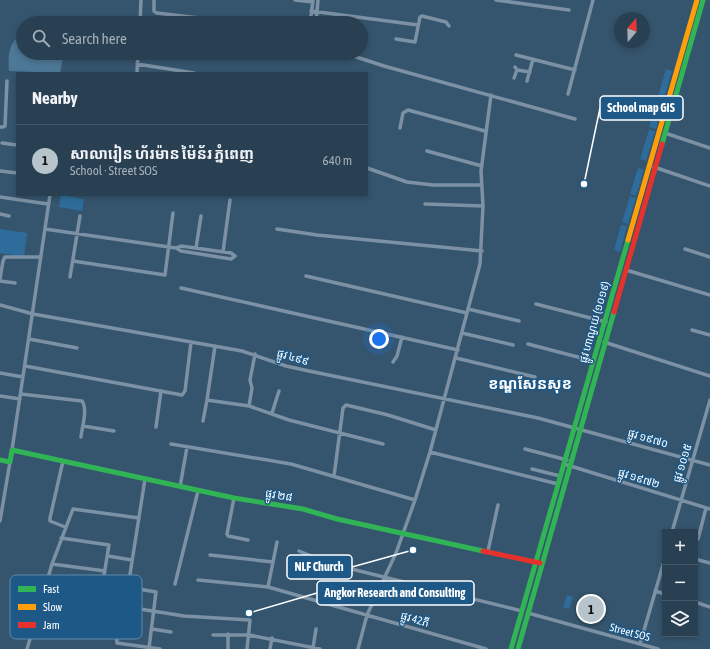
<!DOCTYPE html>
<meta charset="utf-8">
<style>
:root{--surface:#284052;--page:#304759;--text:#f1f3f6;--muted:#a5afb8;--line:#445969;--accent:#b8c4cc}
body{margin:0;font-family:"Asap Condensed","Noto Sans Khmer",sans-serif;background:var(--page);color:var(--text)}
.controls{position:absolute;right:12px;bottom:12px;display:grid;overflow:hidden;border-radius:0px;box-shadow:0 2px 6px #0003}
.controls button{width:36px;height:36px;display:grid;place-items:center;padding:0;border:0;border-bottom:1px solid var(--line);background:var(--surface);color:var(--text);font:20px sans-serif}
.compass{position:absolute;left:614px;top:12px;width:36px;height:36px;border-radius:50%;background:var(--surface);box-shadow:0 2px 6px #0003;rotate:19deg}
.you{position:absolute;left:379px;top:339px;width:14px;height:14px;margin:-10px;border:3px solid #fff;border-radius:50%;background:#1a73e8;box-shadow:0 0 0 6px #1a73e833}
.badge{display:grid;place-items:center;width:26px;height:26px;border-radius:50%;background:var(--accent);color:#111;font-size:13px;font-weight:700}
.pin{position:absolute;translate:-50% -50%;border:2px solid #fff;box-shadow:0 1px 4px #0006}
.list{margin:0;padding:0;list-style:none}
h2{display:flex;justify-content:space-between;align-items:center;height:52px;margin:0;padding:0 16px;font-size:17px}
h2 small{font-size:13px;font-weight:400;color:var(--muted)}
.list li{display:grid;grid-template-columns:26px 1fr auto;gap:12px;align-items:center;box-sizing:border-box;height:72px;padding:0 16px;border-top:1px solid var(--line)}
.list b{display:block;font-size:15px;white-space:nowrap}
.list p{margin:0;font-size:13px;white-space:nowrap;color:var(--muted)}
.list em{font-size:13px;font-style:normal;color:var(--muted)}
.icon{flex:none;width:22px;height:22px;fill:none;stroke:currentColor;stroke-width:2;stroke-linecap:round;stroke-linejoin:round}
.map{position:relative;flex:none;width:710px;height:649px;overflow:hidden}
.search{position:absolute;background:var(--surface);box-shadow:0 2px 6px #0003;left:16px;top:16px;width:352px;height:44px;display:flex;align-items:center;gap:10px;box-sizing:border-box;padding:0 14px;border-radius:22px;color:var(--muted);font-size:15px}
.panel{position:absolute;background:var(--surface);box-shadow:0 2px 6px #0003;left:16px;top:72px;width:352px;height:124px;border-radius:0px}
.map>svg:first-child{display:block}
.green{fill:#2e6d9b}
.water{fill:#4e7898}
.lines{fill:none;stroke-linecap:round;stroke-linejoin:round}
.street{stroke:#7c91a4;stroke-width:3.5}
.fast{stroke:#30b455;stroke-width:5}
.slow{stroke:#ff9f0a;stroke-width:5}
.jam{stroke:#e5322d;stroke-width:5}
.labels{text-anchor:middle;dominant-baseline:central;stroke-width:3;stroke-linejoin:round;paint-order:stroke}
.street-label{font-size:11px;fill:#fff;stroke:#1d5886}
.district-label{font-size:15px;font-weight:bold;fill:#fff;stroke:#1d5886}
.key{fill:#1d5886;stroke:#618aaa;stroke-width:1}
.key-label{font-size:11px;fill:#fff}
.leader{fill:none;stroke:#fff;stroke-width:1.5}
.callout-dot{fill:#fff;stroke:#1d5886;stroke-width:1.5}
.callout{fill:#1d5886;stroke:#fff;stroke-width:1.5}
.callout-label{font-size:12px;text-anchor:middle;font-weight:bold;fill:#fff}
</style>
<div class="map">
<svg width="710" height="649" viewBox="0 0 710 649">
<rect width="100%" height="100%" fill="#35556e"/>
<path class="green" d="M666,69L672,71L663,102L657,100Z
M654,111L660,113L656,129L649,127Z
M649,130L655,131L646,161L640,159Z
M638,168L644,170L636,196L630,194Z
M61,195L84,199L82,211L59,207Z
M630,196L636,198L628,224L622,222Z
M621,225L627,226L620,252L614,250Z
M0,229L27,233L24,257L0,253Z
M567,595L573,597L569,609L563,607Z"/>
<path class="water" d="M23,34V53H64L60,73L9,71C8,57 8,41 23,34Z"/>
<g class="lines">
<path class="street" d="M154,0V11L157,13L241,23
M295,0L313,2
M496,0L569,10
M311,11L418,25
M140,23L141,0
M310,23L313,0
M316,23L318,0
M361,35L365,36
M396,39L415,42L420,17L422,16L446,22L449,26
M344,53L384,66L575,119
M516,55L575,70
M137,64L194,73
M515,67L517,70L530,72
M137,73L138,53
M514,78L517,70
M527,81L533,59
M568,94L593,0
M0,127H3L5,126L7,81
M400,128L403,113L408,110L485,131
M665,133L710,148
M2,143L17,145
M427,151L482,166
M654,167L710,186
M367,168L407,182L433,185H482
M0,171L17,173
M0,197L48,204
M425,204L483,206
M0,214L9,216
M45,229L169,247L176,248L181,251L231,259L235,256L231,253L181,246L176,248
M277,229L317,235L482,251
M196,248L201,216
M685,249L710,257
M223,252L230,200
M73,261L165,275L173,213
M626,270L710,295
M306,276L467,313
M70,277L80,216
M0,279L3,261L5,257H41
M0,281L15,283
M181,288L458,350
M536,304L606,322
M0,305L33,314L242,351L286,366L309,371L538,418L710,465
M468,309L519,321
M692,330L710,335
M462,333L513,345
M29,339L77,348
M604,342L710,376
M528,344L593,361
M215,346L207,400L249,406L289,420L383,444
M456,358L535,377
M393,362L397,356L402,337
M25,366L182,395L185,391L191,342
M0,373L23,377
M21,394L82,401C88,409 82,427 81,437
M0,396L20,399
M249,406L252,388L250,380L255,354
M272,413L279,391
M203,421L207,400
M83,426L114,431
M156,427L161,391
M171,444L291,464L415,500
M525,449L567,460
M12,450L50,195
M430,452L558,484
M63,461L50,518V521L65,527
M564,464L710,509
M532,469L560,476
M334,476L343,408L346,405L388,415L436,430
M145,479L128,587C119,597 116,630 117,643L160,649
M180,487L187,447
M234,498L227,534L228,536L248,540
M0,521L10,462
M672,532L710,400
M61,538L109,545L96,624
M695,540L698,539L706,508
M299,551L331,564L522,611
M488,551L498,505
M210,555L273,562
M108,556L132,560
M695,559L710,563
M52,564L105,571
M198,580L268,587L486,649
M103,583L156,592L149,648
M175,584L198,491
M268,587L277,542
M44,588L101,599
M655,591L665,594
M695,602L710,607
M121,606L184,616L250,620L247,649
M37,611L117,629
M528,613L658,649
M152,629L171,632
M213,635H249L320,649
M640,644L665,558
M313,648L316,629
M27,649L52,564L73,509L139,518
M228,649V634
M270,649L272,638
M358,649L367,615L396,553L415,500L430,452L480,264L483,206L481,171L491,95"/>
<path class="fast" d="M662,144L703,0
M0,460L10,462L12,450L234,498L303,509L337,519L483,551
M511,649L628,240
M518,649L614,312"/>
<path class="slow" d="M628,240L697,0"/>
<path class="jam" d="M614,312L662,144
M483,551L540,563"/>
</g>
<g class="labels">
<g class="street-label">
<text transform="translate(594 322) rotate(-74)">ផ្លូវ ហាណូយ (១០១៩)</text>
<text transform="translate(293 357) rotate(16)">ផ្លូវ ៤៩៩</text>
<text transform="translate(648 438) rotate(16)">ផ្លូវ ១៩៧០</text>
<text transform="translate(682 463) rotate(-73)">ផ្លូវ ១០១៥</text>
<text transform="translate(639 478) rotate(17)">ផ្លូវ ១៩៧២</text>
<text transform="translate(279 495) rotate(9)">ផ្លូវ ២៨</text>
<text transform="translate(415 619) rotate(16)">ផ្លូវ 42ភី</text>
<text transform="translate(630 632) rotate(15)">Street SOS</text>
</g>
<g class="district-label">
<text x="530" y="383">ខណ្ឌសែនសុខ</text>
</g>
</g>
<rect x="10" y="575" width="132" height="64" rx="6" class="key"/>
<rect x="18" y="586" width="18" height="6" fill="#30b455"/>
<rect x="18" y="604" width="18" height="6" fill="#ff9f0a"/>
<rect x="18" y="622" width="18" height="6" fill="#e5322d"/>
<g class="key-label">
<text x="43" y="593">Fast</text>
<text x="43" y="611">Slow</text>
<text x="43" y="629">Jam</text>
</g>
<path class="leader" d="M584 184L600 108M413 550L352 567M249 613L317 593"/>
<g class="callout-dot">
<circle cx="584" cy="184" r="4"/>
<circle cx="413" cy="550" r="4"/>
<circle cx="249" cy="613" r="4"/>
</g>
<g class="callout">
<rect x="600" y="96" width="83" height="24" rx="4"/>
<rect x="287" y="555" width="65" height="24" rx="4"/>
<rect x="317" y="581" width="157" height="24" rx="4"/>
</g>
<g class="callout-label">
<text x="641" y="112">School map GIS</text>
<text x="319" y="571">NLF Church</text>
<text x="395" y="597">Angkor Research and Consulting</text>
</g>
</svg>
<div class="controls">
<button>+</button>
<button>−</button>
<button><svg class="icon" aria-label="layers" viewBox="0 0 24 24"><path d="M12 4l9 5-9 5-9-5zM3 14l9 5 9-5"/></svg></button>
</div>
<svg class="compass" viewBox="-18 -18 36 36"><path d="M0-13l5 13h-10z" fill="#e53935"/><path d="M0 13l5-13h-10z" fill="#a5afb8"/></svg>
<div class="you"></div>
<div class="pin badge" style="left:591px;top:609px">1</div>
<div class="search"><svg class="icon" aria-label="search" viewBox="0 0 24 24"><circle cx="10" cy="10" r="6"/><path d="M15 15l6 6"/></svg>Search here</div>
<section class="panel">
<h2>Nearby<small></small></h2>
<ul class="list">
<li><span class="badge">1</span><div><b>សាលារៀន ហ័រម៉ាន ម៉ៃន័រ ភ្នំពេញ</b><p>School · Street SOS</p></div><em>640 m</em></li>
</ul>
</section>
</div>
